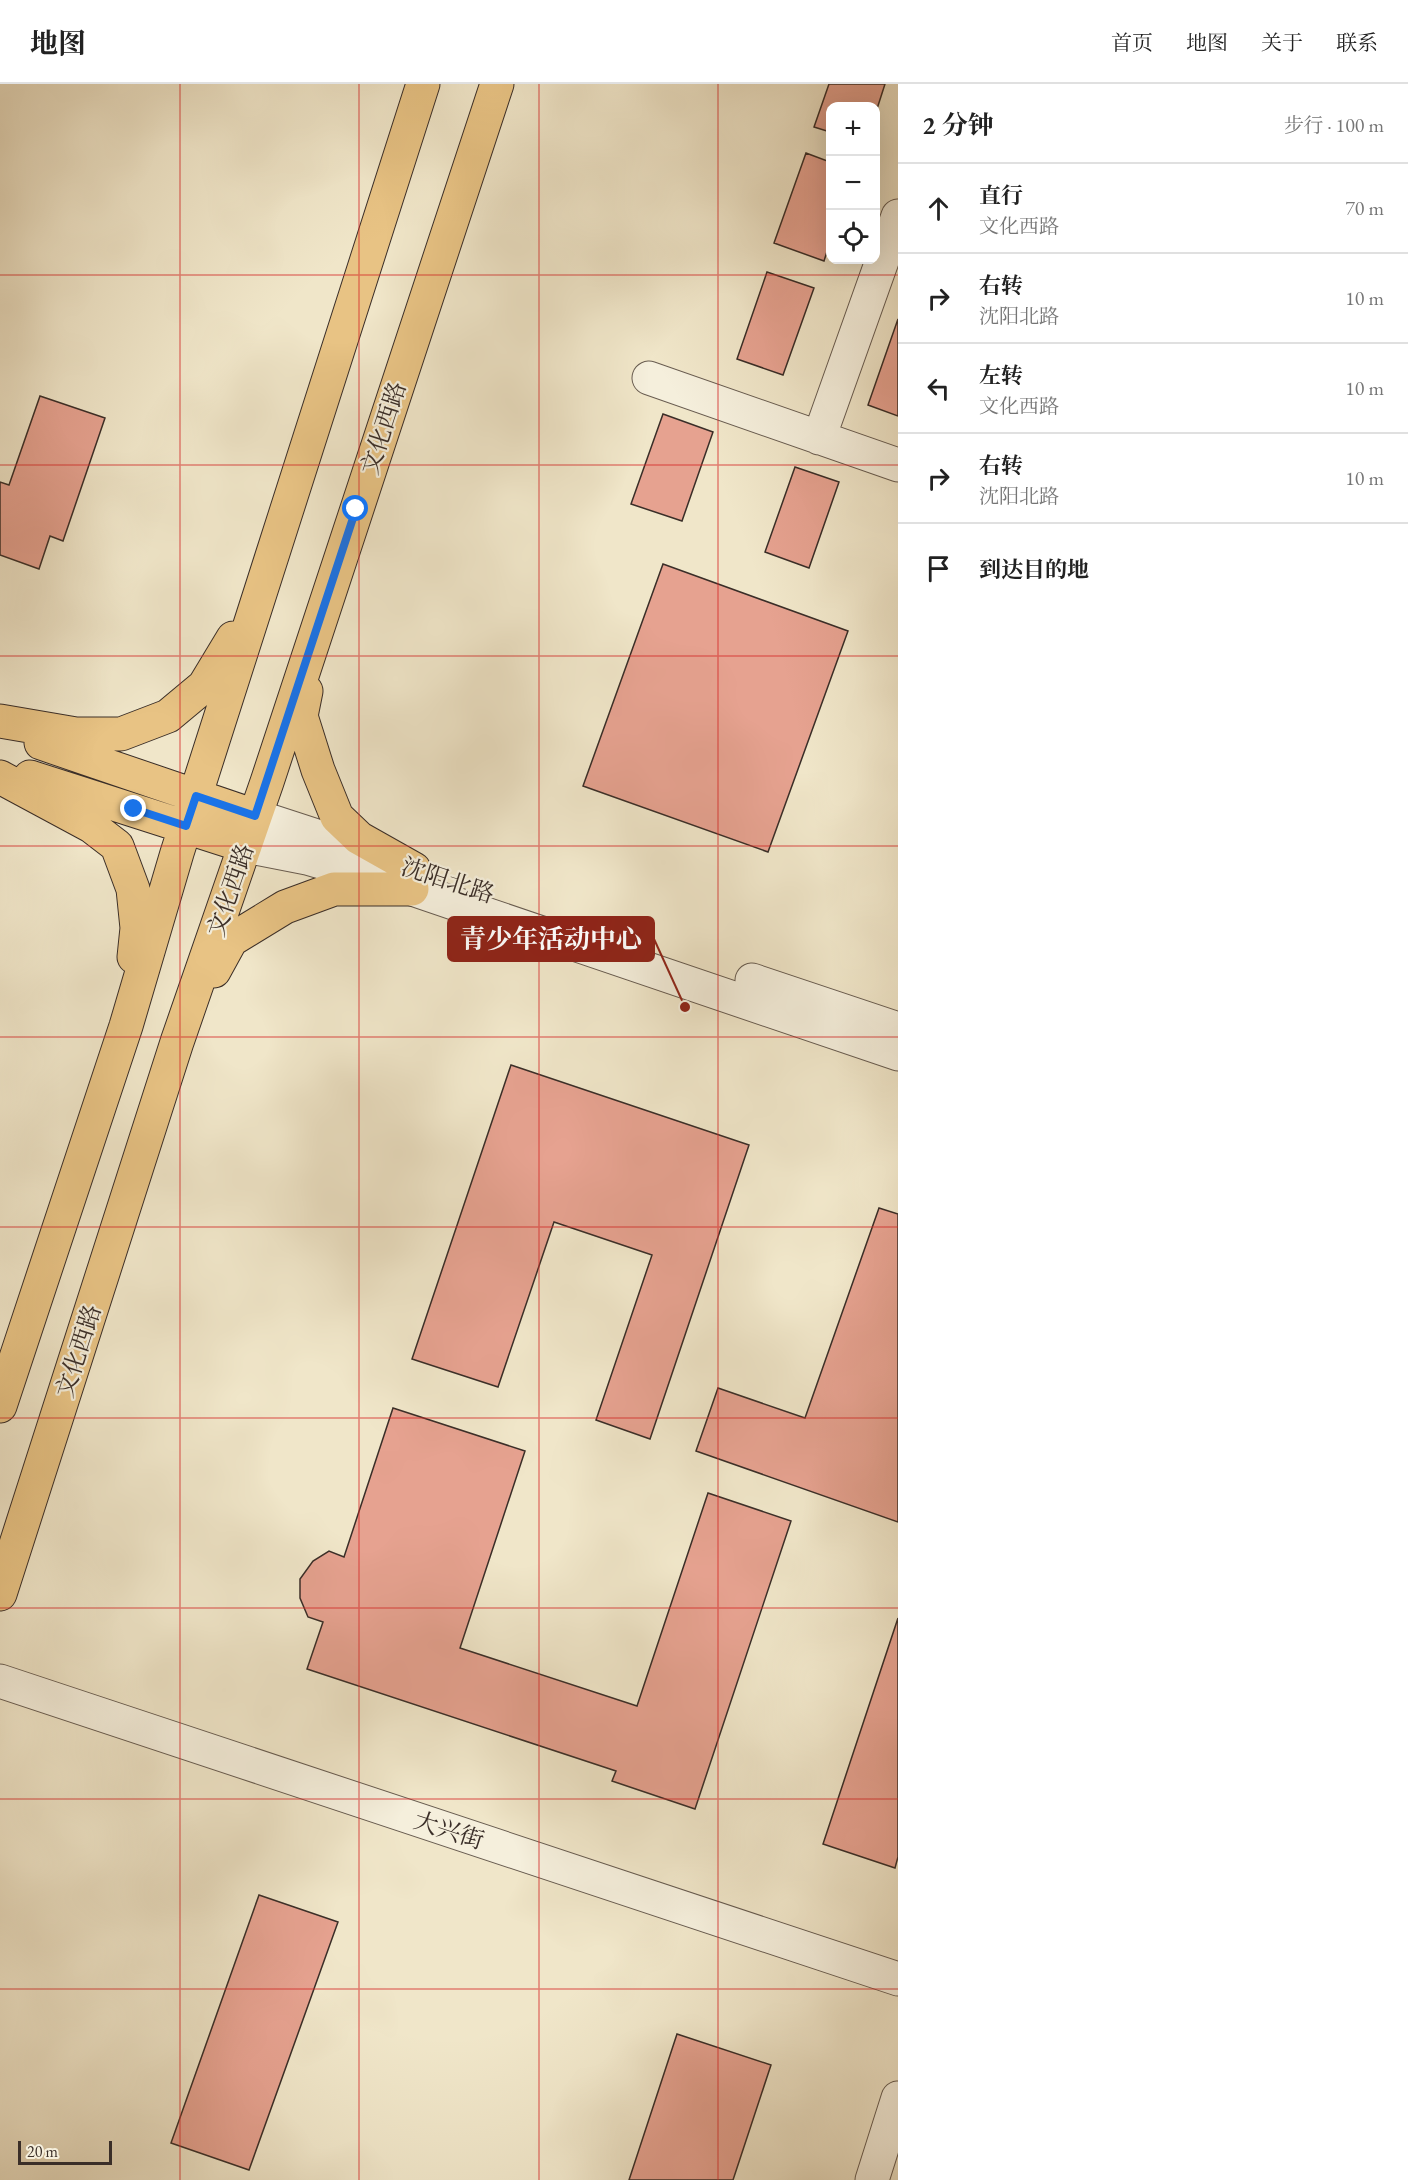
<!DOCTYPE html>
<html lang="zh">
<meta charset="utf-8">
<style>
:root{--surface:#fff;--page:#f2f2f2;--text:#222;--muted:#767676;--line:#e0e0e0}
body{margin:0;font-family:"EB Garamond","Noto Serif SC",serif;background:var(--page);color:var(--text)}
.controls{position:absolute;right:18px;top:18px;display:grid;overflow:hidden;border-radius:12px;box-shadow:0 6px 24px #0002}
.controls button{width:54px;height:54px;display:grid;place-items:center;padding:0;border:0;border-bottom:2px solid var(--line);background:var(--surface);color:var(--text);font:30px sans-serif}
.scale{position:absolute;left:18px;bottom:15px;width:94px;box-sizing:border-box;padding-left:6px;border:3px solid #3a2e28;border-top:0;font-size:16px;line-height:21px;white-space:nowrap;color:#3a2e28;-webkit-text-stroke:4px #f5efdc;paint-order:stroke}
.stop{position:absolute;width:18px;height:18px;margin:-14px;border:4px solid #1a73e8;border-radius:50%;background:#fff}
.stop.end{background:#1a73e8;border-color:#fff;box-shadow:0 2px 6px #0008}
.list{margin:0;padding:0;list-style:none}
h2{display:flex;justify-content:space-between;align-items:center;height:78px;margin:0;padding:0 24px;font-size:26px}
h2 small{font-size:20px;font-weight:400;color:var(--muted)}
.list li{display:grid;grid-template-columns:39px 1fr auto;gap:18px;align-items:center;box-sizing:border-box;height:90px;padding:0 24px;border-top:2px solid var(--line)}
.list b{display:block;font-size:22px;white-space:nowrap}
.list p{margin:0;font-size:20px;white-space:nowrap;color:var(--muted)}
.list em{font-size:20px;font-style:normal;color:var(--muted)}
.icon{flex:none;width:33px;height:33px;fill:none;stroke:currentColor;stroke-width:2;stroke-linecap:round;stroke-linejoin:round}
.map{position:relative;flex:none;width:898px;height:2096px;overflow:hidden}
header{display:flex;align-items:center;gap:36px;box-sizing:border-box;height:84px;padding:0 30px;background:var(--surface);border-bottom:2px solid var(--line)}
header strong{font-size:28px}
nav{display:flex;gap:33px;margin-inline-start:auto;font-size:21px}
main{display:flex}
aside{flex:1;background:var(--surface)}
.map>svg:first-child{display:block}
.building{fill:#e6a290;stroke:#3a2e28;stroke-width:1.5}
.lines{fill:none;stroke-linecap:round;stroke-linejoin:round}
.minor-casing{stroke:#685c50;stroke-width:35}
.major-casing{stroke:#3a2e28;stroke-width:35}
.minor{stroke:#f5efdc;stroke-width:33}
.major{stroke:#e8c384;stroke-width:33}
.route{stroke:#1a73e8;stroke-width:8}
.grid{fill:none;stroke:#d62828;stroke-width:1.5;stroke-opacity:0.55}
.labels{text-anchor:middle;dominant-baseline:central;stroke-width:4.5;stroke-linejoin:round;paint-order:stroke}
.street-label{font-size:24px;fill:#3a2e28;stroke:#f5efdc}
.leader{fill:none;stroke:#8f2418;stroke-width:2}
.callout-dot{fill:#8f2418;stroke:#f5efdc;stroke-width:2}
.callout{fill:#8f2418;stroke:#8f2418;stroke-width:2}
.callout-label{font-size:26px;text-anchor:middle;font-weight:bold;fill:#fff}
</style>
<header>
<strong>地图</strong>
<nav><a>首页</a><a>地图</a><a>关于</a><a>联系</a></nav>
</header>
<main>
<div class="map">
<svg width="898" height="2096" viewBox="0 0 898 2096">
<rect width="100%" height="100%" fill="#f0e6c9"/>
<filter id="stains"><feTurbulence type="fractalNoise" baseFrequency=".00333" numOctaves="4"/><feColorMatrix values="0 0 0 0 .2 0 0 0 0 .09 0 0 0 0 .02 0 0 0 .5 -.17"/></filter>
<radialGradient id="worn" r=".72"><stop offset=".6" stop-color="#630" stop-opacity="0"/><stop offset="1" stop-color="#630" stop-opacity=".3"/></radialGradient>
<path class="building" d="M829,0H885L876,28V22H830V48L814,43Z
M806,69L830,78V158L824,177L774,159Z
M767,188L814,204L783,291L737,275Z
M898,235V332L868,321Z
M40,312L105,334L63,457L50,452L39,485L0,471V398L9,401Z
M663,330L713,348L682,437L631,420Z
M795,383L839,398L809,484L765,468Z
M663,480L848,547L768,768L583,702Z
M511,981L749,1061L650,1355L596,1336L652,1171L554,1138L498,1303L412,1275Z
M879,1124L898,1130V1438L696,1367L718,1304L805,1334Z
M393,1324L525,1367L460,1564L637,1622L708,1409L791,1437L695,1725L612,1697L616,1687L307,1585L323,1538L308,1533L300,1514V1495L313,1477L329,1467L344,1473Z
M898,1534V1773L895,1784L823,1760Z
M259,1811L338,1838L249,2086L171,2059Z
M677,1950L771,1981L733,2096H629Z"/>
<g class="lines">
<g class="minor-casing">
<path id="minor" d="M649,294L898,381
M819,354L898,132
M255,732L384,774
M245,762L307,774L412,805L898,970
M752,896L898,945
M0,1597L898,1895
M872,2096L898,2014"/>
</g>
<g class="major-casing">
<path id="major" d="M306,607L301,632L318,686L337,733L359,754L414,785
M0,637L76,650H121L168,632L204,602L233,554
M41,659L255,732
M0,693L91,742L117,762L133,805L137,844L134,873
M30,693L245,762
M214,887L231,856L285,823L334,805H412
M0,1322L126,942L177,769L423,0
M0,1510L177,958L267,698L497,0"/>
</g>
<use href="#minor" class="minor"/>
<use href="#major" class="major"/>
</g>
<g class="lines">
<path class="route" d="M134,725L186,742L196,712L255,732L356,425"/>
</g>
<path class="grid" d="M180,0V2096M359,0V2096M539,0V2096M718,0V2096M0,191H898M0,381H898M0,572H898M0,762H898M0,953H898M0,1143H898M0,1334H898M0,1524H898M0,1715H898M0,1905H898"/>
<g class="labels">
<g class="street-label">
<text transform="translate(383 344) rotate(-72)">文化西路</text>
<text transform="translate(448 796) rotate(18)">沈阳北路</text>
<text transform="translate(230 806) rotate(-71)">文化西路</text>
<text transform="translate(78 1267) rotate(-72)">文化西路</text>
<text transform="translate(449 1746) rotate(18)">大兴街</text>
</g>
</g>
<path class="leader" d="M685 923L654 855"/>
<circle class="callout-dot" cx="685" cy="923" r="6"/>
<rect class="callout" x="448" y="833" width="206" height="44" rx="6"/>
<g class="callout-label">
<text x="551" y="864">青少年活动中心</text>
</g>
<rect width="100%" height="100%" filter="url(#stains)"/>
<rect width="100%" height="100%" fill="url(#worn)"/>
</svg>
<div class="controls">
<button>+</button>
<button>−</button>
<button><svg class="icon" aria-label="locate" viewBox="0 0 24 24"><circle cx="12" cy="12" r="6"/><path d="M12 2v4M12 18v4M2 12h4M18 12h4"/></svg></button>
</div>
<div class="scale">20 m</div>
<div class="stop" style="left:356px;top:425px"></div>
<div class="stop end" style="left:134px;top:725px"></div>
</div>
<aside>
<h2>2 分钟<small>步行 · 100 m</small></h2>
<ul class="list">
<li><svg class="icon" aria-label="ahead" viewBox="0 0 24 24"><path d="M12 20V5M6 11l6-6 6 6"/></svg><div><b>直行</b><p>文化西路</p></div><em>70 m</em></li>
<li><svg class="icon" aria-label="right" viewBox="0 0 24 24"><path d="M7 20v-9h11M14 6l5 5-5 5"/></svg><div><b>右转</b><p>沈阳北路</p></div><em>10 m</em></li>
<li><svg class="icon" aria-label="left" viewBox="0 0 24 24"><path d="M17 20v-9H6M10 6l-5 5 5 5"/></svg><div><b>左转</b><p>文化西路</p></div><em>10 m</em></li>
<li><svg class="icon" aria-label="right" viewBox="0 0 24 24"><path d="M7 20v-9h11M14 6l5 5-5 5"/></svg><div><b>右转</b><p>沈阳北路</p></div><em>10 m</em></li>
<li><svg class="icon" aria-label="arrive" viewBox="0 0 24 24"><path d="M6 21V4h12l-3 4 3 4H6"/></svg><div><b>到达目的地</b></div></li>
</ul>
</aside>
</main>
